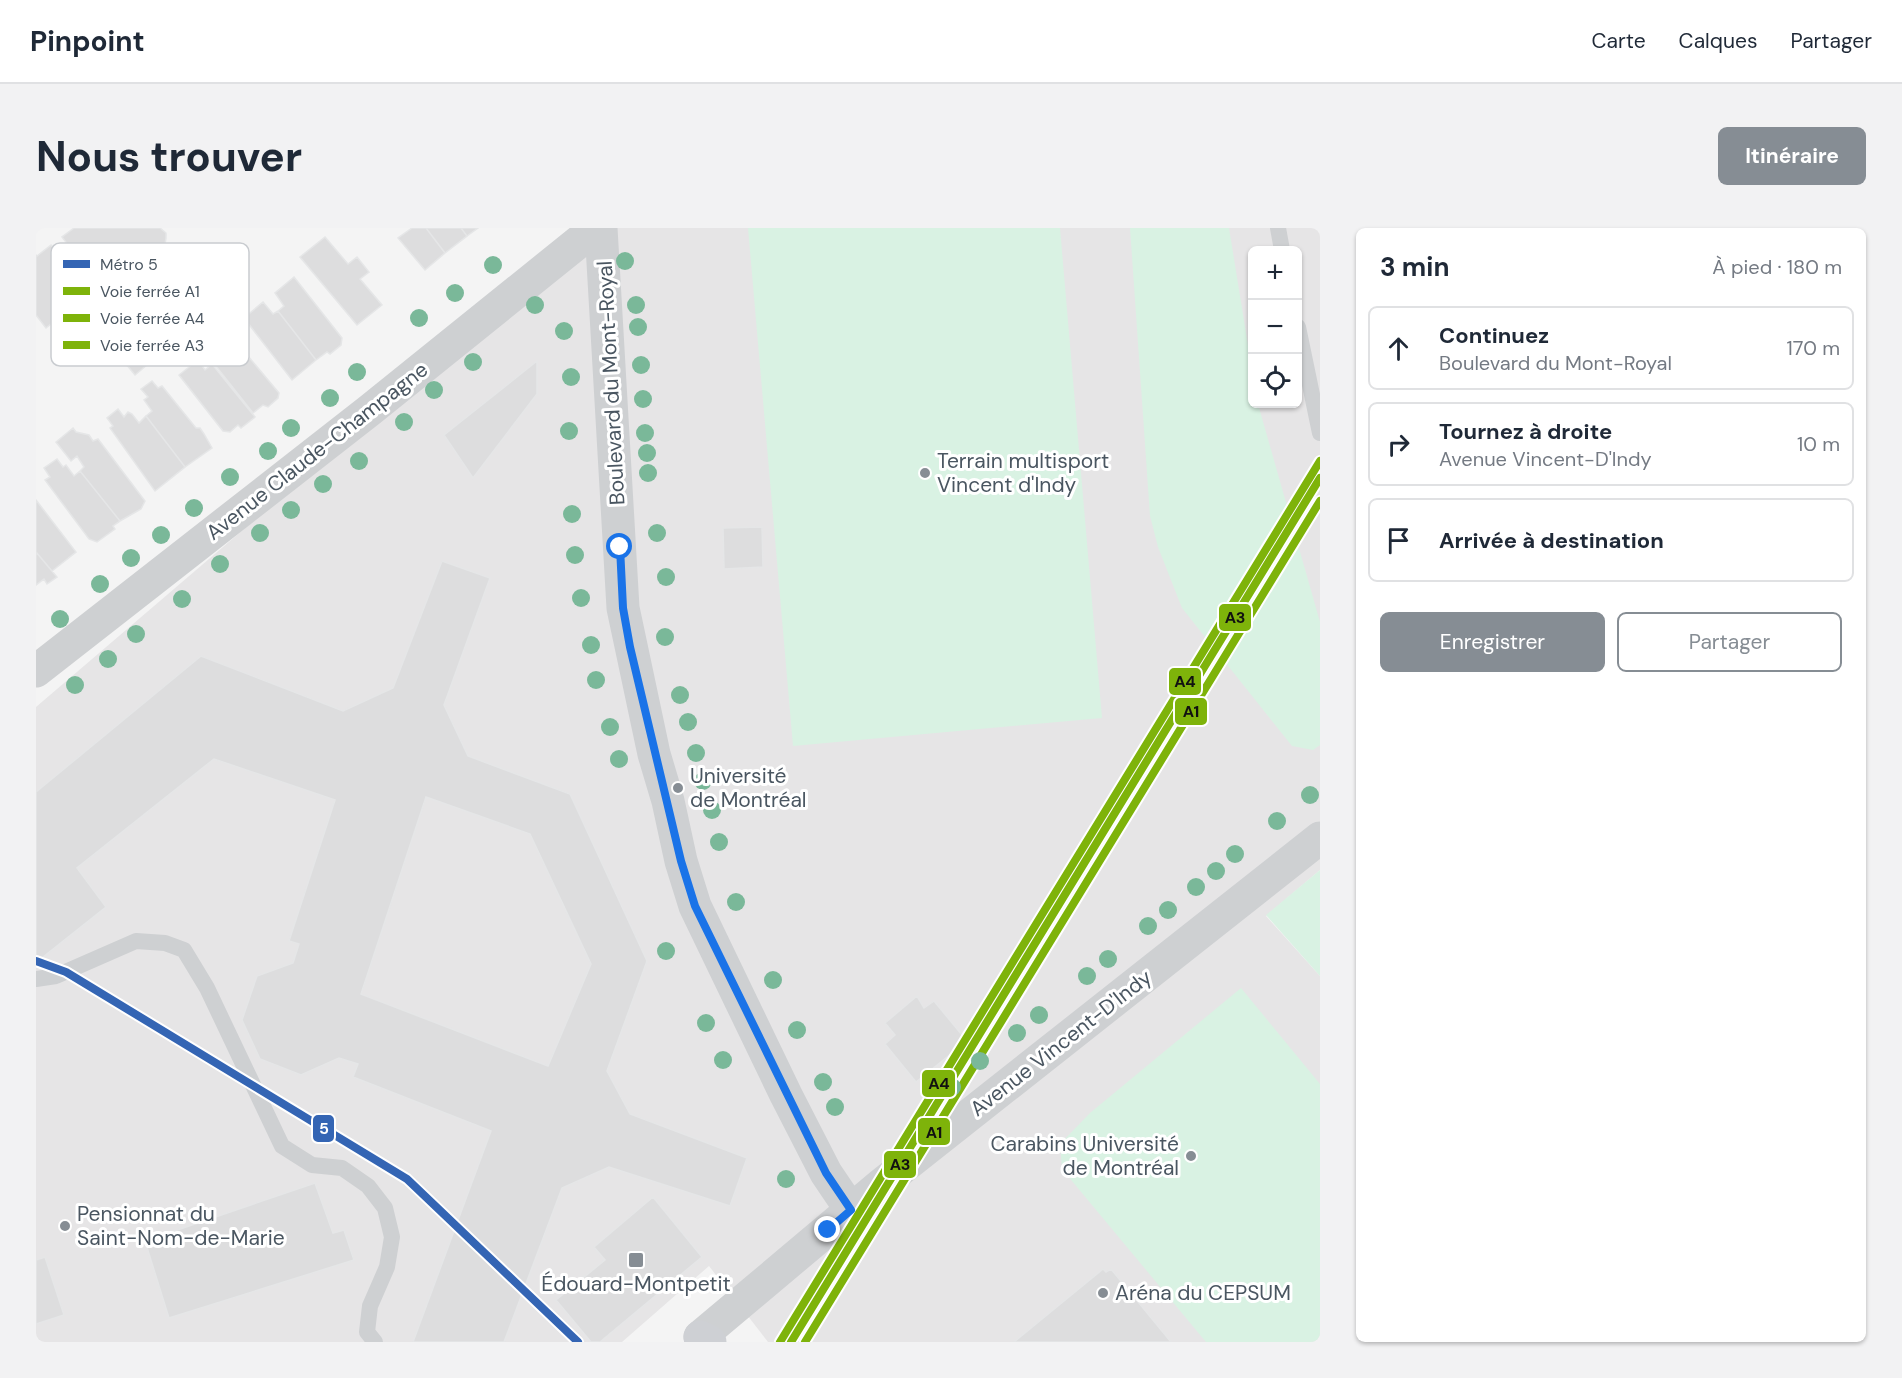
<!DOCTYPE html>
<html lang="fr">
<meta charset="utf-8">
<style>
:root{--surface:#fff;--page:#f2f2f3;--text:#1f2937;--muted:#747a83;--line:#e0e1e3;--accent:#868d94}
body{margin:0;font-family:"DM Sans",sans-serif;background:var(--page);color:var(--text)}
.controls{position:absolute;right:18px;top:18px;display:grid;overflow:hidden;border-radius:9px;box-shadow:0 2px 4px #0004}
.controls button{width:54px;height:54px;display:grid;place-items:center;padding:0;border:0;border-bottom:2px solid var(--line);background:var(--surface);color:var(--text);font:30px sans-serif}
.stop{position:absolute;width:18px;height:18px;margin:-14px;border:4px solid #1a73e8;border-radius:50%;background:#fff}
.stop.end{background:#1a73e8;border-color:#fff;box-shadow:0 2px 6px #0008}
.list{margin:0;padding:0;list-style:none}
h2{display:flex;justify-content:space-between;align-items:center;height:78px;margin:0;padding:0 24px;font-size:26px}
h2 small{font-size:20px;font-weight:400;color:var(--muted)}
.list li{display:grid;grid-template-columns:39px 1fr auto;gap:18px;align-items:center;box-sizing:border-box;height:84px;margin:0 12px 12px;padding:0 12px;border:2px solid var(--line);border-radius:9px}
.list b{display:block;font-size:22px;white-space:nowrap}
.list p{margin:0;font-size:20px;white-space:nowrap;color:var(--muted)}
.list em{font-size:20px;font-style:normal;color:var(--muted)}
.actions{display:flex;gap:12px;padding:18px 24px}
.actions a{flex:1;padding:14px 0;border:2px solid var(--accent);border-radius:9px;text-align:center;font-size:21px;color:var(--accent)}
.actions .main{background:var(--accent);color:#fff}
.icon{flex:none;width:33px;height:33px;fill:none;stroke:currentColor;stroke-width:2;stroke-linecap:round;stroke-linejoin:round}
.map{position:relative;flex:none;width:1284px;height:1114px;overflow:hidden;border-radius:9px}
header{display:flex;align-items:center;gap:36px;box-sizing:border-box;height:84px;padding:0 30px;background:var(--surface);border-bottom:2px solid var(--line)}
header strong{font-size:28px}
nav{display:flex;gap:33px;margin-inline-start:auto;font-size:21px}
.intro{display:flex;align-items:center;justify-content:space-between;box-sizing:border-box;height:144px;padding:0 36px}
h1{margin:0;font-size:42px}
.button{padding:15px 27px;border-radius:9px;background:var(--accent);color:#fff;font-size:21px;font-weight:700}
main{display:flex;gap:36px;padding:0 36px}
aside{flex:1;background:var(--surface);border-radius:9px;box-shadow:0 2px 4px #0004}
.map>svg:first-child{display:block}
.education{fill:#e6e5e6;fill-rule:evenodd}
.green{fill:#d9f2e3}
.building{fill:#ddddde;stroke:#e5e6e7;stroke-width:1.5;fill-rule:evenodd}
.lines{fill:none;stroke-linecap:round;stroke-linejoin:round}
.lane{stroke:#ced0d2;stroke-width:16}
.street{stroke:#ced0d2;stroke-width:33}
.secondary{stroke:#ced0d4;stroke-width:33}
.rail-1-casing{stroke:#fff;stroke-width:12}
.rail-2-casing{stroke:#fff;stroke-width:12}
.rail-3-casing{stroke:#fff;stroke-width:12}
.rail-1{stroke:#7eb30a;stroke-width:8}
.rail-2{stroke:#7eb30a;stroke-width:8}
.rail-3{stroke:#7eb30a;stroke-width:8}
.metro-1-casing{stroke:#fff;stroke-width:12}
.metro-1{stroke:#3465b4;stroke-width:8}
.tree{fill:#7ab899}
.route{stroke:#1a73e8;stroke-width:8}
.poi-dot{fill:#868d94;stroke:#fff;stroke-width:2}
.labels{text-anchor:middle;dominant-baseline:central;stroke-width:6;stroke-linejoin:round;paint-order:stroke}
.street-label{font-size:21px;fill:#4a5661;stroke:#fff}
.poi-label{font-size:21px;fill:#4a5661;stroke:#fff;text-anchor:start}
.key{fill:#fff;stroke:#c9ccd0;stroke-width:1.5}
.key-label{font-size:16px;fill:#4a5661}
.line-badge{stroke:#fff;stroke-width:2}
.badge-label{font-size:16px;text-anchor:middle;font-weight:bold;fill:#fff}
.pale-badge-label{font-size:16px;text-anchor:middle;font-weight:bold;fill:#111}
</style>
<header>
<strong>Pinpoint</strong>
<nav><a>Carte</a><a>Calques</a><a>Partager</a></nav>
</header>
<div class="intro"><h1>Nous trouver</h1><a class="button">Itinéraire</a></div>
<main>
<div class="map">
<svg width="1284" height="1114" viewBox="0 0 1284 1114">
<rect width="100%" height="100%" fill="#f4f4f4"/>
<path class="education" d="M560,0H1284V642L1230,688L1284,748V1114H732L673,1038L586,1114H0V479ZM1216,22H1262V176H1216Z"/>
<path class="green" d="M712,0H1024L1066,490L757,518Z
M1094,0H1193L1216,142V176H1222L1284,394V517L1277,522L1256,518L1146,380L1122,319L1114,288Z
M1284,642V748L1230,687Z
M1205,760L1284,856V1114H1170L1026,941L1024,916L1054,885Z"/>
<path class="building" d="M38,0H124L130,5V10L129,16L123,19L115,20L105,29L100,23L87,34L84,30L79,34L68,20L47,37L26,9Z
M376,0H390L409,25L389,42L362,10Z
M390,0H425L431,8L409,25Z
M425,0H442L431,8Z
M289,9L312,36L321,29L333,44L324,51L346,77L321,97L264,29Z
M15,17L44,53L32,64L41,75L10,100L0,87V27L1,28Z
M258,49L306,110L305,117L294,126L291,124L280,132L242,83L248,78L239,65Z
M227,74L237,86L242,83L280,132L256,152L208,90Z
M196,109L243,165L242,170L232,179L227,177L217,185L179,137L185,133L178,124Z
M99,110L117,132L99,147L81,125Z
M162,132L169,142L176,136L219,189L205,200L202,197L194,204L187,203L143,147Z
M501,133V166L437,250L408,207Z
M116,153L122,160L126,158L160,200H164L168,206L176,220L149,239L110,188L116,183L108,172L112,169L105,161Z
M82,181L88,189L92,184L96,186L103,195L110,188L149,239L119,263L74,200L77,198L71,190Z
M37,200L40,204L53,207L57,213L62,211L109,273L105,281L84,293L44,243L48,239L41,228L35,233L20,214Z
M21,231L27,239L30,237L38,248L44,243L84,293L77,298L79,301L61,314L53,311L9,252L14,249L8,240Z
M0,272L40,324L16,343L0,324Z
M726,299L727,339L688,341L687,300Z
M0,324L21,349L11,356L8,351L0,357Z
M406,333L454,350L408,477L432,528L534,566L611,733L571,843L594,886L711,930L694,978L573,939L526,960L468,1114H377L455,903L317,849L322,836L303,830L265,847L224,831L206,792L221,748L257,735L263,716L253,713L299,572L178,531L41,640L70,679L2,733L0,731V564L165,428L307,483L357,460ZM390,569L494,606L555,736L512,838L325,766Z
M881,768L888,780L898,773L931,813L880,854L849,816L859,807L849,795Z
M279,955L297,1005L308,1002L318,1032L133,1090L109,1013Z
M617,969L666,1029L564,1114H555L520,1072L569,1032L558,1019Z
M9,1029L28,1087L0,1096V1032Z
M1067,1041L1070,1044L1075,1041L1135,1114H978Z"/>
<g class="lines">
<path class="lane" d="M1242,0L1246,22
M1262,99L1284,205
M0,751L20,748L100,713L129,715L148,722L171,760L246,918L276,937L306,940L332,958L349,980L356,1009L351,1039L334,1078L331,1104L339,1114"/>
<path class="street" d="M565,0L587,380L618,526L632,573L645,633L659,678L750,867L790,945L815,982
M0,443L334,182L560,0
M664,1109L846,956L1284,610"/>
<path class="secondary" d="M664,1109L674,1114"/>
<g class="rail-1-casing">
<path id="rail-1" d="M769,1114L1284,273"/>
</g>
<g class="rail-2-casing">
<path id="rail-2" d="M744,1114L1284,233"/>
</g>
<g class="rail-3-casing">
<path id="rail-3" d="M755,1114L1284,250"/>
</g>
<use href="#rail-1" class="rail-1"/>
<use href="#rail-2" class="rail-2"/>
<use href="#rail-3" class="rail-3"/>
<g class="metro-1-casing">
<path id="metro-1" d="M0,733L30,744L371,951L542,1114"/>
</g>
<use href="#metro-1" class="metro-1"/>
</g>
<g class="tree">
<circle cx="589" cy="33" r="9"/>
<circle cx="457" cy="37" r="9"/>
<circle cx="419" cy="65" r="9"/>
<circle cx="499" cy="77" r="9"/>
<circle cx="600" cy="77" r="9"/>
<circle cx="383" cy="90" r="9"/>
<circle cx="602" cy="99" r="9"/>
<circle cx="528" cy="103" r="9"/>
<circle cx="437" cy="134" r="9"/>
<circle cx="605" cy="137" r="9"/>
<circle cx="321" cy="144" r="9"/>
<circle cx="535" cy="149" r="9"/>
<circle cx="398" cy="162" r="9"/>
<circle cx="294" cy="170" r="9"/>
<circle cx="607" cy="171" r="9"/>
<circle cx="368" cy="194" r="9"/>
<circle cx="255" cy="200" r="9"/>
<circle cx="533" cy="203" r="9"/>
<circle cx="609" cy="205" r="9"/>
<circle cx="232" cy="223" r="9"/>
<circle cx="611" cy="225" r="9"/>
<circle cx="323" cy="233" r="9"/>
<circle cx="612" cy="245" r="9"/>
<circle cx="194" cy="249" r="9"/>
<circle cx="287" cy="256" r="9"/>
<circle cx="158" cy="280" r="9"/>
<circle cx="255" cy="282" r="9"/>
<circle cx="536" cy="286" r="9"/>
<circle cx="224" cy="305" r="9"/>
<circle cx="621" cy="305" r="9"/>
<circle cx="125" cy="307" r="9"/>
<circle cx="539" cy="327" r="9"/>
<circle cx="95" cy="330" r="9"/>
<circle cx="184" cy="336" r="9"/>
<circle cx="630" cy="349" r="9"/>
<circle cx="64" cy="356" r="9"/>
<circle cx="545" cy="370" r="9"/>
<circle cx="146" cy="371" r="9"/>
<circle cx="24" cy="391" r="9"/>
<circle cx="100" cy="406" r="9"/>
<circle cx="629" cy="409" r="9"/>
<circle cx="555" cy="417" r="9"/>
<circle cx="72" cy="431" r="9"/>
<circle cx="560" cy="452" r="9"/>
<circle cx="39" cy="457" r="9"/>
<circle cx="644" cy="467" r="9"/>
<circle cx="652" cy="494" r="9"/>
<circle cx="574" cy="499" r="9"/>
<circle cx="660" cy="525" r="9"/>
<circle cx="583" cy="531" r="9"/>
<circle cx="667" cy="553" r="9"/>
<circle cx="1274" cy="567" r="9"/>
<circle cx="676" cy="582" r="9"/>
<circle cx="1241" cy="593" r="9"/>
<circle cx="683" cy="614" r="9"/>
<circle cx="1199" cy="626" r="9"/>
<circle cx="1180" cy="643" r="9"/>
<circle cx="1160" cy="659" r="9"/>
<circle cx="700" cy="674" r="9"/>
<circle cx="1132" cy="682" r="9"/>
<circle cx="1112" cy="698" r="9"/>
<circle cx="630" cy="723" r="9"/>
<circle cx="1072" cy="731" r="9"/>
<circle cx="1051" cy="748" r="9"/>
<circle cx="737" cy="752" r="9"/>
<circle cx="1003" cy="787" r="9"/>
<circle cx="670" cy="795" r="9"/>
<circle cx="761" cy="802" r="9"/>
<circle cx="981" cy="805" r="9"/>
<circle cx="687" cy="832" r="9"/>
<circle cx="944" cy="833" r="9"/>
<circle cx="787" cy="854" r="9"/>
<circle cx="916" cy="859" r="9"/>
<circle cx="799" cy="879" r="9"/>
<circle cx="750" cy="951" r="9"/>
</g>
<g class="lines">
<path class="route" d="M584,319L587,380L594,419L645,633L659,678L790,945L815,982L792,1002"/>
</g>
<g class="poi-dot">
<circle cx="889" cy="245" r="6"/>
<circle cx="642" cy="560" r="6"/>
<circle cx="1155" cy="928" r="6"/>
<circle cx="29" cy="998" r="6"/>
<rect x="592" y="1024" width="16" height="16" rx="3"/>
<circle cx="1067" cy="1065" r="6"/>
</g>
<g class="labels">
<g class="street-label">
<text transform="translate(575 155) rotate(-93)">Boulevard du Mont-Royal</text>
<text transform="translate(281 223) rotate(-38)">Avenue Claude-Champagne</text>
<text transform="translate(1025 815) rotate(-38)">Avenue Vincent-D'Indy</text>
</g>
<g class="poi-label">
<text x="901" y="233">Terrain multisport<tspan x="901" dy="24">Vincent d'Indy</tspan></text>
<text x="654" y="548">Université<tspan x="654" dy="24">de Montréal</tspan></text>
<text x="1143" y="916" text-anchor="end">Carabins Université<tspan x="1143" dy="24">de Montréal</tspan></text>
<text x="41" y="986">Pensionnat du<tspan x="41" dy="24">Saint-Nom-de-Marie</tspan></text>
<text x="600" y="1056" text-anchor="middle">Édouard-Montpetit</text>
<text x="1079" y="1065">Aréna du CEPSUM</text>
</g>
</g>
<rect x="15" y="15" width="198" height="123" rx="9" class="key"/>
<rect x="27" y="32" width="27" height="8" fill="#3465b4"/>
<rect x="27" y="59" width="27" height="8" fill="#7eb30a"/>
<rect x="27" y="86" width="27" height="8" fill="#7eb30a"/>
<rect x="27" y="113" width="27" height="8" fill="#7eb30a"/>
<g class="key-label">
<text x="64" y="42">Métro 5</text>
<text x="64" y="69">Voie ferrée A1</text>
<text x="64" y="96">Voie ferrée A4</text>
<text x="64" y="123">Voie ferrée A3</text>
</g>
<g class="line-badge">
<rect x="1182" y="375" width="34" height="29" rx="6" fill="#7eb30a"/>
<rect x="1132" y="439" width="34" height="29" rx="6" fill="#7eb30a"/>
<rect x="1138" y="469" width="34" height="29" rx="6" fill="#7eb30a"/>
<rect x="885" y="841" width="35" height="29" rx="6" fill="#7eb30a"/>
<rect x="276" y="886" width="23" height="29" rx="6" fill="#3465b4"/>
<rect x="881" y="889" width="34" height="29" rx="6" fill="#7eb30a"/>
<rect x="847" y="922" width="34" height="29" rx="6" fill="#7eb30a"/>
</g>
<g class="badge-label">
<text x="288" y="906">5</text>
</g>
<g class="pale-badge-label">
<text x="1199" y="395">A3</text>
<text x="1149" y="459">A4</text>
<text x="1155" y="489">A1</text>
<text x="903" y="861">A4</text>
<text x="898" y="910">A1</text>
<text x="864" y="942">A3</text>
</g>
</svg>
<div class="controls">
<button>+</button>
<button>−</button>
<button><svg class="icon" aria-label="locate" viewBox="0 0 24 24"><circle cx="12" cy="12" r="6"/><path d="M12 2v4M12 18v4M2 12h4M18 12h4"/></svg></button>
</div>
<div class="stop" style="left:584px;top:319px"></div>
<div class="stop end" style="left:792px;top:1002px"></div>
</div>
<aside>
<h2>3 min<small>À pied · 180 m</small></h2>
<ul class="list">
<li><svg class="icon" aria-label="ahead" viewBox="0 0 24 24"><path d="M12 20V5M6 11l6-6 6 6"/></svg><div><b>Continuez</b><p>Boulevard du Mont-Royal</p></div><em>170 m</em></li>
<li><svg class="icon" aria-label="right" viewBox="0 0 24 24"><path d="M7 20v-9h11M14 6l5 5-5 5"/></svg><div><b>Tournez à droite</b><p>Avenue Vincent-D'Indy</p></div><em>10 m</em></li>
<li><svg class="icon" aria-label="arrive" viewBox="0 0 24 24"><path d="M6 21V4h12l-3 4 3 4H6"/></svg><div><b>Arrivée à destination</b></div></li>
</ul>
<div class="actions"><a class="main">Enregistrer</a><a>Partager</a></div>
</aside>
</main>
